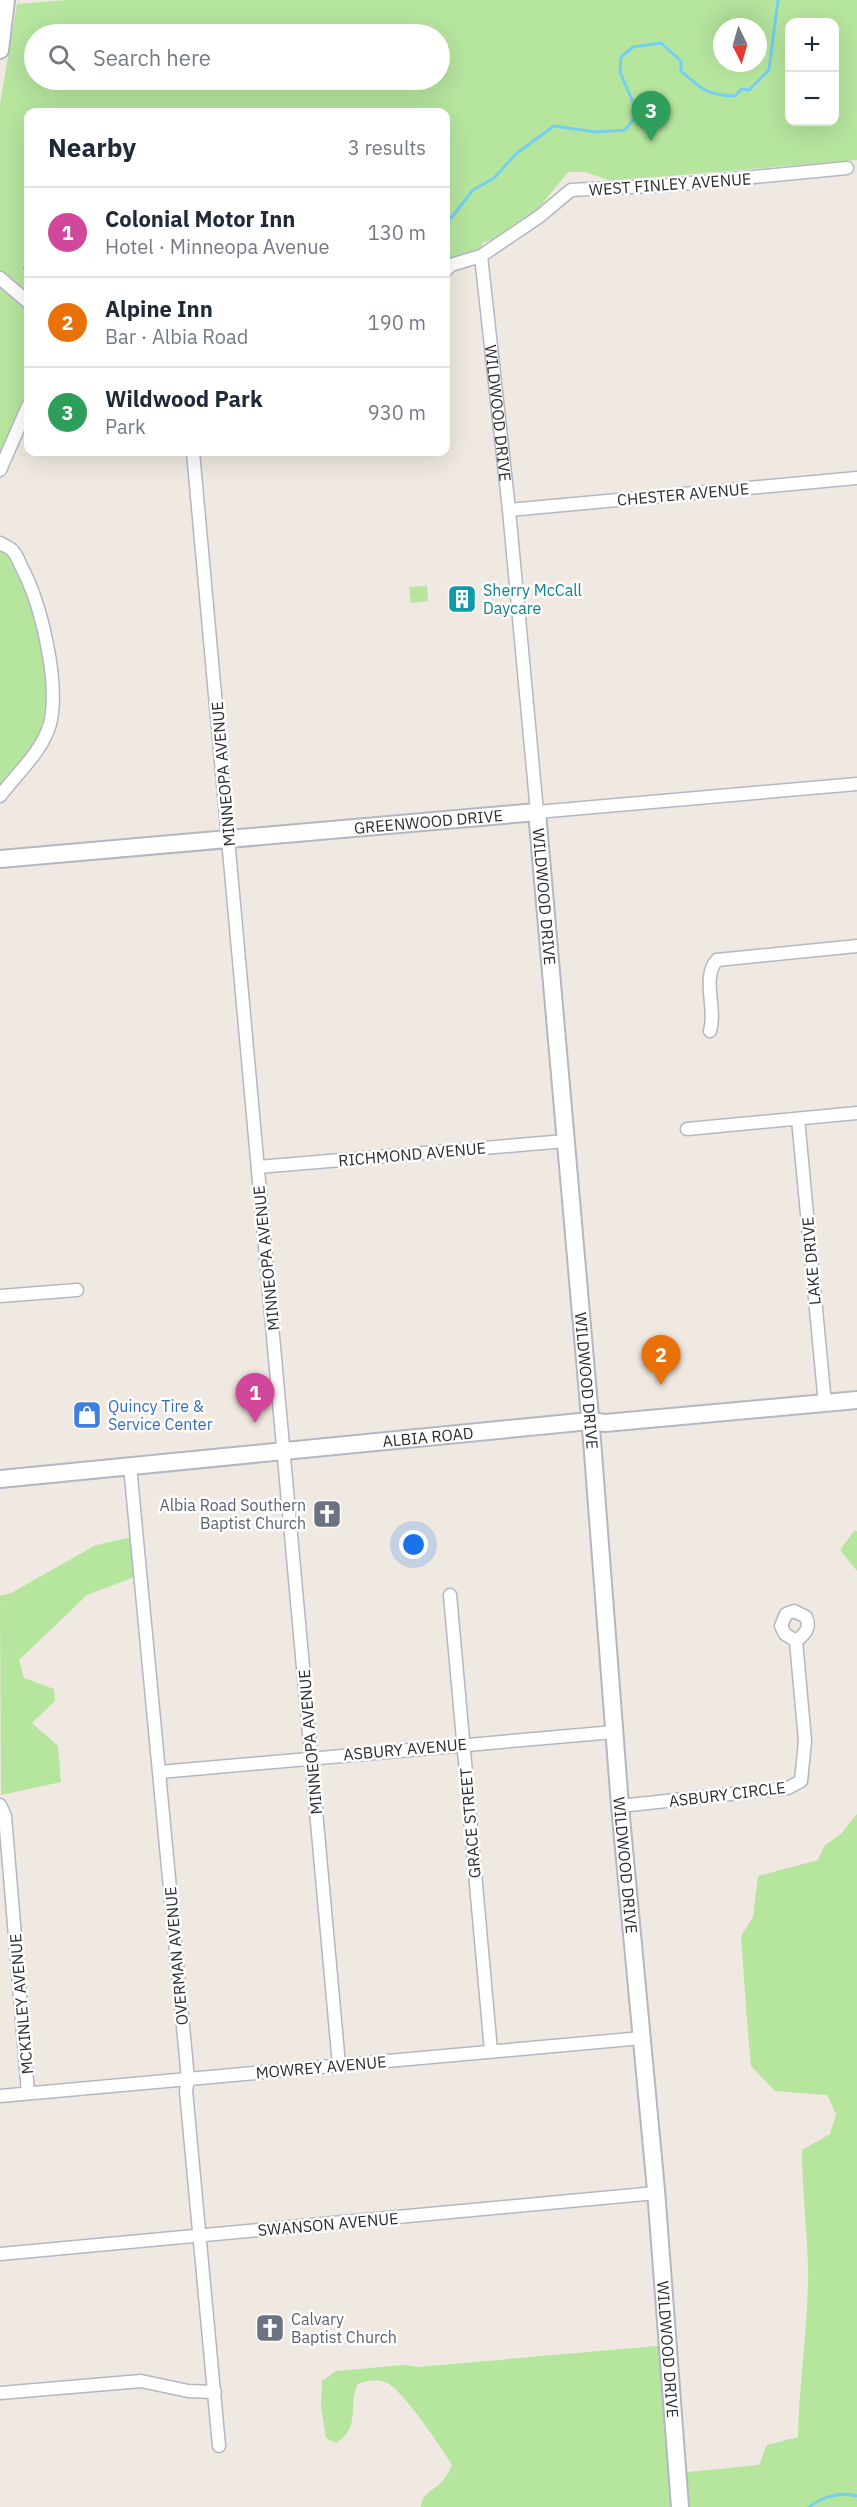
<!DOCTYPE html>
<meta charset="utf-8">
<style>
:root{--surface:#fff;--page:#f2f2f3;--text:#1f2937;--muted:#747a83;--line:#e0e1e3;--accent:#0b8043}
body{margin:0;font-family:"IBM Plex Sans",sans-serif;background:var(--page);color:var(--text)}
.controls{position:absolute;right:18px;top:18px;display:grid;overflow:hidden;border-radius:12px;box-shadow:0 6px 24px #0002}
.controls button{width:54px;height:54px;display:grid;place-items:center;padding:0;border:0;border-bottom:2px solid var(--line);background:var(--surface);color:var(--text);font:30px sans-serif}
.compass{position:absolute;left:713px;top:18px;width:54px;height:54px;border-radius:50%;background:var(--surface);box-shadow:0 6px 24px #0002;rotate:175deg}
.you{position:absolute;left:414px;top:1545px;width:21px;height:21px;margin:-15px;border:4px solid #fff;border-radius:50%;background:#1a73e8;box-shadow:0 0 0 9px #1a73e833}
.badge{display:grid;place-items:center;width:39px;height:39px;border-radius:50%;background:var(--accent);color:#fff;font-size:20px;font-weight:700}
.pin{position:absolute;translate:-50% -50px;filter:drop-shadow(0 2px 3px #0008)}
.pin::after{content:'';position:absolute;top:32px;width:21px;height:18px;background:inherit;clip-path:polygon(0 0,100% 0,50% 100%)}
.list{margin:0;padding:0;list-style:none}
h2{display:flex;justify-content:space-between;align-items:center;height:78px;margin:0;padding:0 24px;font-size:26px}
h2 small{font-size:20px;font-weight:400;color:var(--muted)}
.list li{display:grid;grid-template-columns:39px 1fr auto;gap:18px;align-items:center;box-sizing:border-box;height:90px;padding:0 24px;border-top:2px solid var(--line)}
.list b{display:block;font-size:22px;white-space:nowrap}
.list p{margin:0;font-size:20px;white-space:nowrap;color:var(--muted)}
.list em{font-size:20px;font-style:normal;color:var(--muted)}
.icon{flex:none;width:33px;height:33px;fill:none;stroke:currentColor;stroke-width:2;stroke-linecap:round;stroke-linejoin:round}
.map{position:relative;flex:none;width:857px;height:2507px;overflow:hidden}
.search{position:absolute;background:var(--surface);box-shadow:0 6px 24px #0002;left:24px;top:24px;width:426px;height:66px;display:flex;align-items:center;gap:15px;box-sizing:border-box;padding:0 21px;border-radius:33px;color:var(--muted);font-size:22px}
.panel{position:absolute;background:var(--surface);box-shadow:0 6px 24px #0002;left:24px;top:108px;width:426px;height:348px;border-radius:12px}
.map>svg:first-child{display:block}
.green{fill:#b6e59e;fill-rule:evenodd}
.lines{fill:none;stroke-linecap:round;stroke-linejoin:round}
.stream{stroke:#75cff0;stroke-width:3}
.street-casing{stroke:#b4b7c1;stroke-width:15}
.secondary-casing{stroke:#b4b7c1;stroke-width:20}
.street{stroke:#fff;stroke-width:12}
.secondary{stroke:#fff;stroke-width:16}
.labels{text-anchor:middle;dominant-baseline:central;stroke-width:5;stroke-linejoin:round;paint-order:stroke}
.street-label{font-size:16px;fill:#2e2e2e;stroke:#fff}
.culture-label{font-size:16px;fill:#0d838f;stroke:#fff;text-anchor:start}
.shop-label{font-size:16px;fill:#366cbe;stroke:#fff;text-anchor:start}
.worship-label{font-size:16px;fill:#5b616d;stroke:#fff;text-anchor:end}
</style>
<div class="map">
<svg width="857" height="2507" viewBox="0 0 857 2507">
<rect width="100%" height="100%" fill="#efe9e1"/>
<path class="green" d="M66,0H857V160L611,181L585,172H568L539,208L506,235L482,243L481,256L446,270V112H28V406L0,470V104L17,4ZM790,22H834V122H790ZM722,27H758V63H722ZM34,34H440V80H34Z
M0,543L12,550L46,641L49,725L0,796Z
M427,586L428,601L411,603L409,587Z
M854,1531H857V1571L840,1550Z
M137,1536L140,1575L87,1595L19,1660L24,1678L54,1689L55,1701L32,1723L58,1746L61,1782L1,1795L0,1596L11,1593L96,1545Z
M857,1814V2507H421C422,2491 438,2489 445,2478C448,2474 450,2469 452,2465C441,2447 406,2395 389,2384C379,2378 368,2380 358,2384C347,2406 362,2427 336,2443L326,2438L321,2407L322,2381L336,2371L403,2365L418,2367L668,2345L678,2473L759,2465L767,2445L798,2437C799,2380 809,2323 808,2266C807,2227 802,2189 802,2150L830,2134L836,2114L827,2095L775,2091L751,2066L747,2021L741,1936L753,1917L758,1876L818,1860L824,1846L841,1834Z"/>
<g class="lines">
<path class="stream" d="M446,222L452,217L473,190L494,178L517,153L554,126L595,132L625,130L638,114L620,72L621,57L633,47L661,43L681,61V71C702,89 706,95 735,96L741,89L749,90L769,70L778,0
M24,268L28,266
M809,2507C822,2497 841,2491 857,2496"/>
<g class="street-casing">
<g id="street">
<path id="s1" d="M481,256L509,510L537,812L857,784"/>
<path d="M446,270L451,265L481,256L540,216L571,190L670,185L847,168"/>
<path d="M0,278L28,302"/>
<path d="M193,452L339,2065"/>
<path d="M0,470L28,406"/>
<path d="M509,510L857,478"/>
<path d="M0,543C3,545 9,547 12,550C16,554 19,561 21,566C41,603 60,682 50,724C42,752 17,773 0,796"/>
<path d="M710,1031C717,1008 701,978 717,960L857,946"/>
<path d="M798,1119L825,1404"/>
<path d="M687,1129L857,1113"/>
<path d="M258,1167L566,1141"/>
<path d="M0,1296L77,1290"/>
<path d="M130,1466L188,2079L186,2091L219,2446"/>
<path d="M450,1595L491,2051"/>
<path d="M794,1611L806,1617C811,1628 805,1634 796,1641L785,1634L781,1626L786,1614Z"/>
<path d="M160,1772L614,1732"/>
<path d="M0,1805L5,1816L28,2093"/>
<path d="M620,1806L788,1788L801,1781L805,1741L796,1641"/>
<path d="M0,2096L642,2038"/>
<path d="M0,2254L656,2193"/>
<path d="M0,2393L141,2381L188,2391L215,2392"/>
</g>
</g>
<g class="secondary-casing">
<g id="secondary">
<path d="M0,50L6,0"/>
<path id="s2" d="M0,859L537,812L592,1440L620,1806L656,2190L680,2507"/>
<path id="s3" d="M0,1479L590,1421L605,1423L857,1400"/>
</g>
</g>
<use href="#street" class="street"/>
<use href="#secondary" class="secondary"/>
</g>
<defs>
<g id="building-square" transform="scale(1.5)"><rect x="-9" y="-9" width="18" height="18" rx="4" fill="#0f9aa8" stroke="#fff"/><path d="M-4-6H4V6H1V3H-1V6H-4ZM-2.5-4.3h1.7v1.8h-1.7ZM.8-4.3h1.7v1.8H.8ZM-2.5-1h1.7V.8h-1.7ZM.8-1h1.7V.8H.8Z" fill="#fff"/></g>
<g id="shop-square" transform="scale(1.5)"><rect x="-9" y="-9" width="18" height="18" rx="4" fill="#3f7fe0" stroke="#fff"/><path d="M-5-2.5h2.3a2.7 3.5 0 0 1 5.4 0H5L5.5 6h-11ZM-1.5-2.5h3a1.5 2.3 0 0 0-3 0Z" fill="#fff"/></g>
<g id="church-square" transform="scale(1.5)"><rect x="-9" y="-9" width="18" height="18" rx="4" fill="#6b7280" stroke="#fff"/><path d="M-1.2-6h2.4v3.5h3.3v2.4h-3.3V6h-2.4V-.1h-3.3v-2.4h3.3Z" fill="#fff"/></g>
</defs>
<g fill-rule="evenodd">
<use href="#building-square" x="462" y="599"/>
<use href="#shop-square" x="87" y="1415"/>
<use href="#church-square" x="327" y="1514"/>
<use href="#church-square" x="270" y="2328"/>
</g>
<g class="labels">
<g class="street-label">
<text transform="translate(670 184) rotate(-4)">WEST FINLEY AVENUE</text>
<text stroke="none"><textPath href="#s1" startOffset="158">WILDWOOD DRIVE</textPath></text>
<text transform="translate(683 494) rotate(-5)">CHESTER AVENUE</text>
<text transform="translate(223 774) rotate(-95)">MINNEOPA AVENUE</text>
<text stroke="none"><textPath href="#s2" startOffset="430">GREENWOOD DRIVE</textPath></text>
<text stroke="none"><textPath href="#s2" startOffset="624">WILDWOOD DRIVE</textPath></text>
<text transform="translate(412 1154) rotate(-5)">RICHMOND AVENUE</text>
<text transform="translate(266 1258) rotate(-96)">MINNEOPA AVENUE</text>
<text transform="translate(811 1261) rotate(-95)">LAKE DRIVE</text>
<text stroke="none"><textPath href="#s2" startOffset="1110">WILDWOOD DRIVE</textPath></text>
<text stroke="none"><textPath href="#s3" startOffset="430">ALBIA ROAD</textPath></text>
<text transform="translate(310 1742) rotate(-95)">MINNEOPA AVENUE</text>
<text transform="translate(405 1749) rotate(-5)">ASBURY AVENUE</text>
<text transform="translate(727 1794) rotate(-7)">ASBURY CIRCLE</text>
<text transform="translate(470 1823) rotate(-95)">GRACE STREET</text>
<text stroke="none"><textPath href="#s2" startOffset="1596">WILDWOOD DRIVE</textPath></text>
<text transform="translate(176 1956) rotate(-95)">OVERMAN AVENUE</text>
<text transform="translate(21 2004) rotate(-95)">MCKINLEY AVENUE</text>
<text transform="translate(321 2067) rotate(-5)">MOWREY AVENUE</text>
<text transform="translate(328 2224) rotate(-5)">SWANSON AVENUE</text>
<text stroke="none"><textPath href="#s2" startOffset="2082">WILDWOOD DRIVE</textPath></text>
</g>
<g class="culture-label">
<text x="483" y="590">Sherry McCall<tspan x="483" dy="18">Daycare</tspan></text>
</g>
<g class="shop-label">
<text x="108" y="1406">Quincy Tire &amp;<tspan x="108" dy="18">Service Center</tspan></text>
</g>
<g class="worship-label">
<text x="306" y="1505">Albia Road Southern<tspan x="306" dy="18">Baptist Church</tspan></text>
<text x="291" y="2319" text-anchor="start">Calvary<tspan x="291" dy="18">Baptist Church</tspan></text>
</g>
</g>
</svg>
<div class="controls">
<button>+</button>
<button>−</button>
</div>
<svg class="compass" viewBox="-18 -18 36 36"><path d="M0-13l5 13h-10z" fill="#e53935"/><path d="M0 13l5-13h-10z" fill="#747a83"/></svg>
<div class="you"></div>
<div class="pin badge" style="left:255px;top:1423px;background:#d1479c">1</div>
<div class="pin badge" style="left:661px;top:1385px;background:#e8710a">2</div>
<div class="pin badge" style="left:651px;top:141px;background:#2e9e5b">3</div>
<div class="search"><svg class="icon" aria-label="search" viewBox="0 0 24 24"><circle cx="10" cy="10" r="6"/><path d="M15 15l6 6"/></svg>Search here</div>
<section class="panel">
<h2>Nearby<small>3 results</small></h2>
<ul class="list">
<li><span class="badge" style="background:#d1479c">1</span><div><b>Colonial Motor Inn</b><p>Hotel · Minneopa Avenue</p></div><em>130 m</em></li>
<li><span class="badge" style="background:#e8710a">2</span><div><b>Alpine Inn</b><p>Bar · Albia Road</p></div><em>190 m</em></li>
<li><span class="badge" style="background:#2e9e5b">3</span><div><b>Wildwood Park</b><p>Park</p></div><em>930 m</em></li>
</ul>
</section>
</div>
